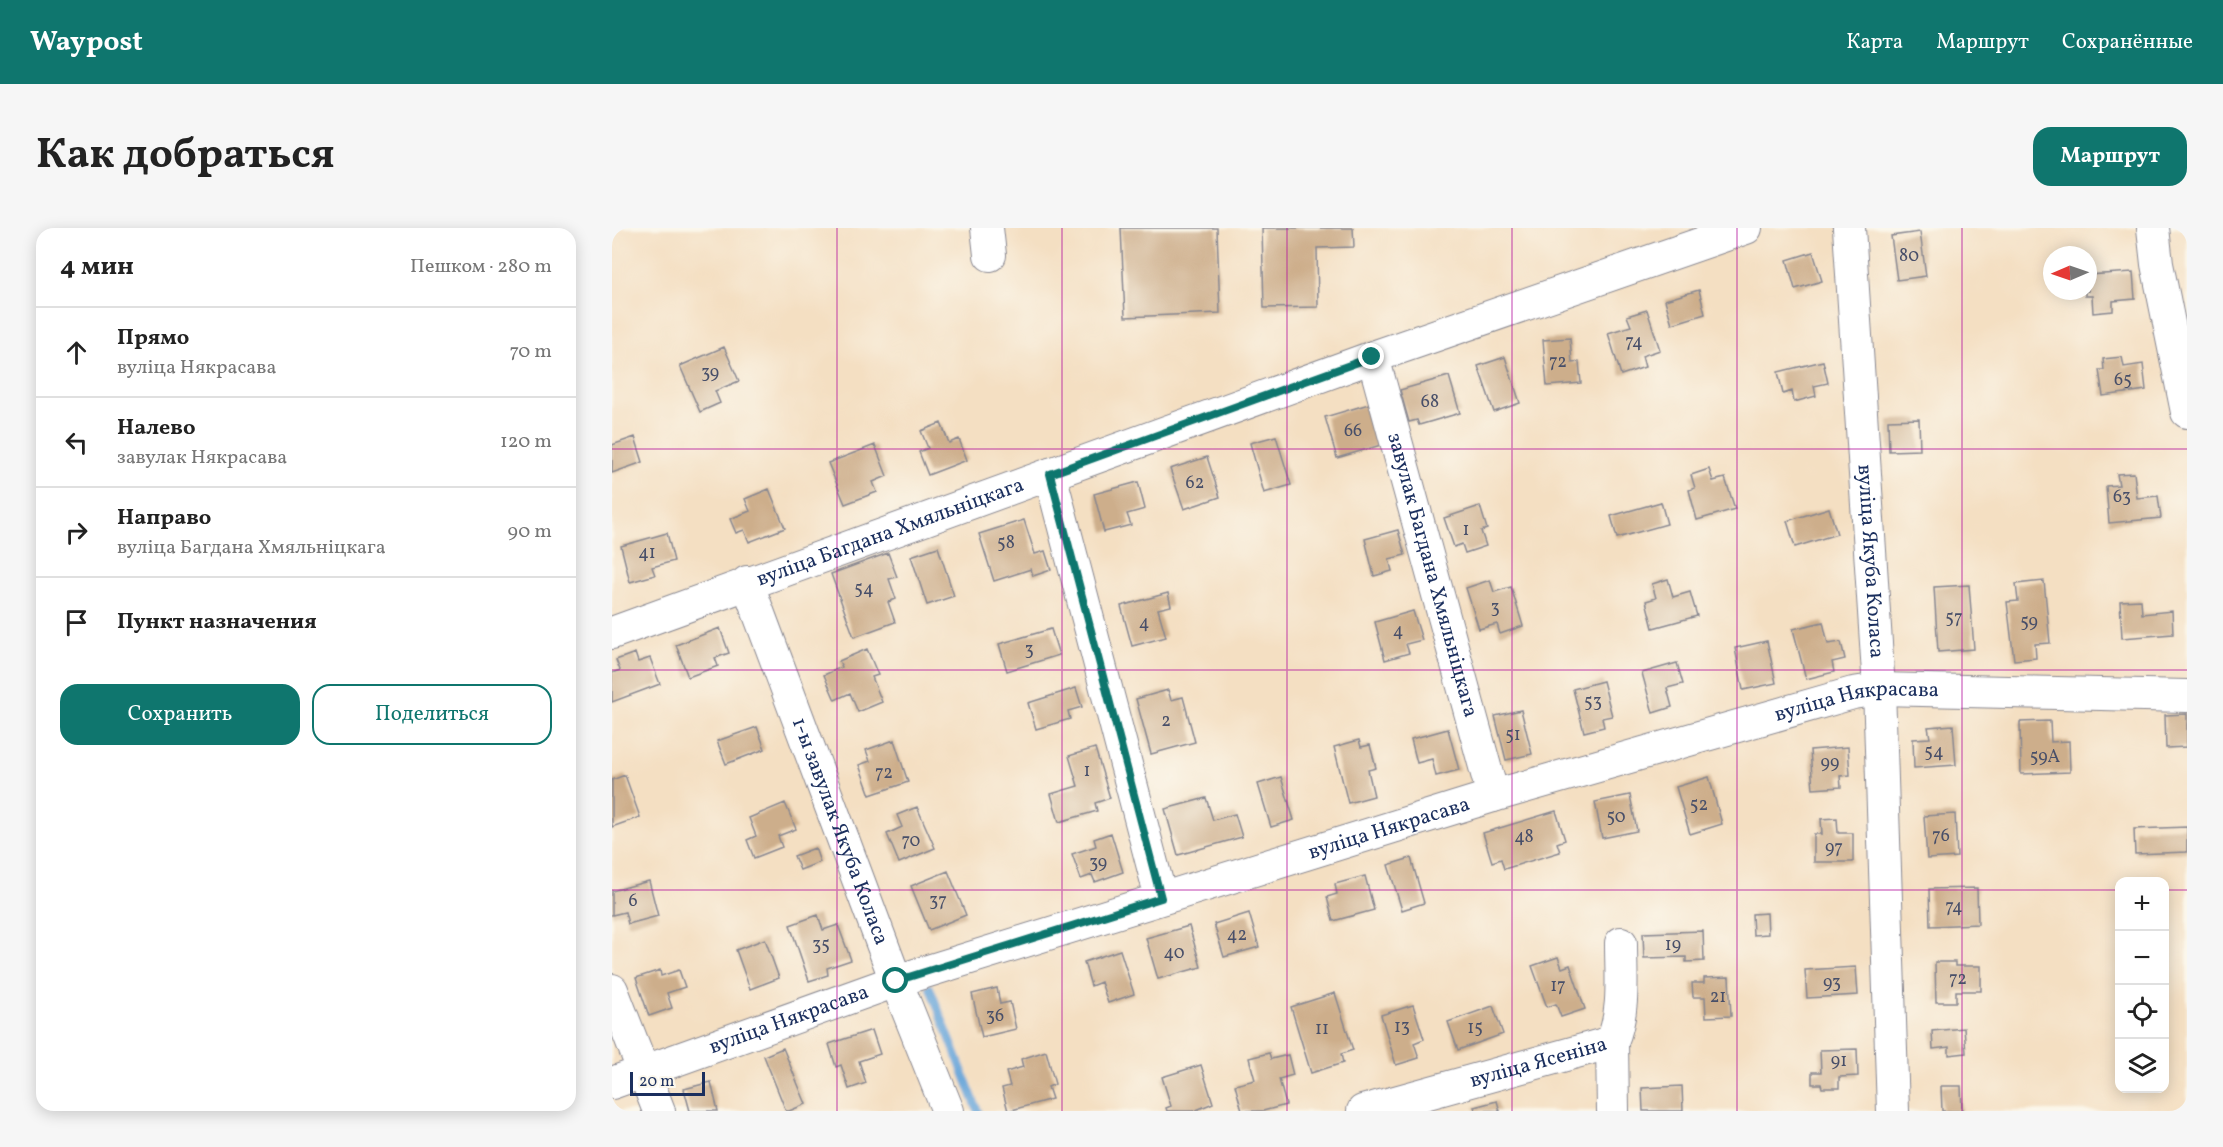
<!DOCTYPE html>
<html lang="ru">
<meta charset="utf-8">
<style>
:root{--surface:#fff;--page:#f6f6f6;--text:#222;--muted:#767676;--line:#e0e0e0;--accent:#0f766e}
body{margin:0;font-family:Vollkorn,serif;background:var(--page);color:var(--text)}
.controls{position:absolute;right:18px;bottom:18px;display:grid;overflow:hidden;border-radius:12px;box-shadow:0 3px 15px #0003}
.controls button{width:54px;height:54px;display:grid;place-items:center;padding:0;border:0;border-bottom:2px solid var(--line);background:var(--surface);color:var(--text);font:30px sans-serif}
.compass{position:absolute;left:1431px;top:18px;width:54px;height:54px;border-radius:50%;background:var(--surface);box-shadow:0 3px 15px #0003;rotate:268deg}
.scale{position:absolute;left:18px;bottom:15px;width:75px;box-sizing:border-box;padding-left:6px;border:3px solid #1b2f5e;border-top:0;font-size:16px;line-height:21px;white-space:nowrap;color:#1b2f5e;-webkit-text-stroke:4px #fbf7ec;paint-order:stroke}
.stop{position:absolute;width:18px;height:18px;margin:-14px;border:4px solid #0f766e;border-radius:50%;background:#fff}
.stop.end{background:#0f766e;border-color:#fff;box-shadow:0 2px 6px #0008}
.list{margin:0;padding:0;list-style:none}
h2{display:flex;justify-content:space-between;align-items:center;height:78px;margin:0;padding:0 24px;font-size:26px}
h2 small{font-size:20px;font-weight:400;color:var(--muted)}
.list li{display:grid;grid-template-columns:39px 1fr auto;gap:18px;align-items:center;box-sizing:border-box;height:90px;padding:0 24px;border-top:2px solid var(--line)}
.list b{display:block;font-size:22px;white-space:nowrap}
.list p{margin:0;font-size:20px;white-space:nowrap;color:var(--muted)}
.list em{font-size:20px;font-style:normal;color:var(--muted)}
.actions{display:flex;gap:12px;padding:18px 24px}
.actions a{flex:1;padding:14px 0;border:2px solid var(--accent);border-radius:18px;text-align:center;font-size:21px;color:var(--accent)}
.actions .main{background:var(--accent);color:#fff}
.icon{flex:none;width:33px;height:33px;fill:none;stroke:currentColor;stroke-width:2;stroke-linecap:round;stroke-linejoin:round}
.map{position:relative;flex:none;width:1575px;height:883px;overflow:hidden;border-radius:18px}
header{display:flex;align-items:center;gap:36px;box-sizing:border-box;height:84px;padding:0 30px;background:var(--accent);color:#fff}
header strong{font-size:28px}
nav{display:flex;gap:33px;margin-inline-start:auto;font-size:21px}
.intro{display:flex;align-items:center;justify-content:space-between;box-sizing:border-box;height:144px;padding:0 36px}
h1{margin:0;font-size:42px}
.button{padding:15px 27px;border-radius:18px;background:var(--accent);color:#fff;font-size:21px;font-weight:700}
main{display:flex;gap:36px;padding:0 36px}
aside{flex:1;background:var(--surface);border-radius:18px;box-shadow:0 3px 15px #0003}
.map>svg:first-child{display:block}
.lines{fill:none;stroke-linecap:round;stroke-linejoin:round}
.stream{stroke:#68a5d9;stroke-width:8}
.building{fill:#cdae8b}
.minor-casing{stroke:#888790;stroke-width:34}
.minor{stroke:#fff;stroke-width:32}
.route{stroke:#0f766e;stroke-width:8}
.grid{fill:none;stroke:#b5179e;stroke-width:1.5;stroke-opacity:0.55}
.labels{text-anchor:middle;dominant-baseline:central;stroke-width:4.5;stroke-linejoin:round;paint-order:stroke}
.number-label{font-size:18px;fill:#484f69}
.street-label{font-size:21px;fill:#1b2f5e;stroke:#fbf7ec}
</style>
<header>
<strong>Waypost</strong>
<nav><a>Карта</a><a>Маршрут</a><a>Сохранённые</a></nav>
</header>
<div class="intro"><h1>Как добраться</h1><a class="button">Маршрут</a></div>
<main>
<aside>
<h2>4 мин<small>Пешком · 280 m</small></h2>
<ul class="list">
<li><svg class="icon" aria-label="ahead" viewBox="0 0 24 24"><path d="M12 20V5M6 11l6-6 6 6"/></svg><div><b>Прямо</b><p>вуліца Някрасава</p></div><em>70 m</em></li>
<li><svg class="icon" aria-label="left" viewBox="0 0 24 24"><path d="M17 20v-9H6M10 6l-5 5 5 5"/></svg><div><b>Налево</b><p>завулак Някрасава</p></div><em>120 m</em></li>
<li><svg class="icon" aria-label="right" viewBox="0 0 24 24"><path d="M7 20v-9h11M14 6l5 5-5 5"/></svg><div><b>Направо</b><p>вуліца Багдана Хмяльніцкага</p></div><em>90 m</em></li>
<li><svg class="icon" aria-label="arrive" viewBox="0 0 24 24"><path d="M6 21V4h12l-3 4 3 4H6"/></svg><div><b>Пункт назначения</b></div></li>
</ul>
<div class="actions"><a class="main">Сохранить</a><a>Поделиться</a></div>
</aside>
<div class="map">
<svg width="1575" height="883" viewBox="0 0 1575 883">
<rect width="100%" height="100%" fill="#fbf7ec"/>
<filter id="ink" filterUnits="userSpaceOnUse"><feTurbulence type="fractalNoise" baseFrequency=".0167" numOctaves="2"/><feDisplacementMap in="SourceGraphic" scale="12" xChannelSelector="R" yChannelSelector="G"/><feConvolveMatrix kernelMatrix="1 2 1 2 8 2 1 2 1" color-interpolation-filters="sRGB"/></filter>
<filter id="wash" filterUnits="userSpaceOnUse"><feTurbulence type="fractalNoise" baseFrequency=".008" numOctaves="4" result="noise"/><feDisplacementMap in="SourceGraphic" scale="24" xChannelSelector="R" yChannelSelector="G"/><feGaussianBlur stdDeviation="1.35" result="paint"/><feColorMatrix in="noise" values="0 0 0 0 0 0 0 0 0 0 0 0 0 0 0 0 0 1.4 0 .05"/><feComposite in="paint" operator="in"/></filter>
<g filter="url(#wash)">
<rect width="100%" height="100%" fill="#f4dfc2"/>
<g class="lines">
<path class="stream" d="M318,760L366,883"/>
</g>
<g id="blocks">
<path class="building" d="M509,0H605L608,85L513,89Z
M650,0H741L742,19L705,20L706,79L652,80Z
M1308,4L1314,48L1285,52L1279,8Z
M1201,24L1210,53L1183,61L1175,32Z
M1521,44L1523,71L1501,73V83L1481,85L1480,68H1473V63H1476V47Z
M1087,62L1093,86L1060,96L1053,72Z
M1035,82L1048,122L1030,128L1033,139L1009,147L996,105L1019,98L1015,88Z
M958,110L960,135L967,134L969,155L935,158L931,112Z
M112,119L127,153L103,163L108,175L88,184L68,138Z
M893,129L908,175L882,184L866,138Z
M1510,129L1512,139L1531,136L1534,162L1491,168L1487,142H1492L1491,131Z
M1211,133L1216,155L1202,158L1204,168L1182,174L1180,163L1171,166L1166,144Z
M837,148L848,185L807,197L805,192L797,194L788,162Z
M757,176L769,217L725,230L713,189Z
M1307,191L1308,222L1277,223L1276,192Z
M329,195L337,215L347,211L355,232L316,247L307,224L316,220L309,203Z
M664,208L679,257L652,265L638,215Z
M23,209L31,234L0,245V217Z
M263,217L275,248L261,254L265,264L233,276L216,235Z
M595,229L608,269L572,281L558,241Z
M1097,241L1101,253L1113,250L1123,281L1085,292L1077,262L1083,260L1079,247Z
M1522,245L1525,270L1546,268L1549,290L1497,295L1494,258L1507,257L1505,246Z
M526,254L533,281L515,286L519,297L492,304L482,266Z
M157,261L173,300L137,314L132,302L124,305L118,291L138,283L133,271Z
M1049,274L1055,296L1005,310L999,288Z
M868,278L875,301L869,303L874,318L853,325L850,316L842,319L832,290Z
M1217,280L1225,306L1183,319L1175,293Z
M412,292L423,326L433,323L439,342L421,348L419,341L382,353L367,306Z
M786,302L793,327L777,331L780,343L762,348L753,311Z
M55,305L62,333L40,339L43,347L18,354L9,318Z
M326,319L342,368L315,377L299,328Z
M276,325L285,349L277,351L284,371L276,374L283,394L242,409L219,346Z
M1056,351L1061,369L1078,364L1085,388L1041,400L1034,373L1044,370L1040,356Z
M878,352L882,364L899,359L911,398L888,406L885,396L867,401L854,360Z
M1432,353L1438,415L1423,416L1424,430L1402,432L1395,374L1406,373L1404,356Z
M1357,357L1362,421L1326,424L1322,359Z
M556,365L559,378L546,381L554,409L520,418L509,378Z
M1529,372L1530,386L1560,383L1561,406L1510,410L1508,373Z
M801,383L810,412L794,416L797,425L773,432L763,394Z
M1211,394L1216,416L1229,414L1233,431L1220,434L1222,444L1194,451L1181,401Z
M108,400L117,425L103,430L106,438L76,449L64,417Z
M439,401L447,427L395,443L387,416Z
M1155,413L1164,455L1131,462L1123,420Z
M255,421L266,447L260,449L270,474L246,484L238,465L223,472L212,447L230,439L227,433Z
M23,425L26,434L38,430L48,456L0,474V445L8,442L4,432Z
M1065,435L1071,456L1055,460L1060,479L1041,485L1030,445Z
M991,453L1000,488L990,490L992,499L972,504L961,461Z
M464,460L470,479L456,483L458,491L424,501L416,475Z
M556,462L559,472L571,469L583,514L539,526L524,471Z
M909,482L920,526L894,532L883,488Z
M1575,486V519L1554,520L1553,487Z
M1438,493L1439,514L1457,513L1458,544L1409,546L1408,494Z
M1341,497L1344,537L1302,540L1301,511L1318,510L1316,499Z
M145,499L153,521L114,536L105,513Z
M836,501L847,542L824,548L820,531L805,535L799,511Z
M282,512L296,554L258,567L247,537L258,533L254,522Z
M747,512L749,519L758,517L764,540L756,542L762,568L736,575L722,519Z
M1236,519L1238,547L1228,548L1229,559L1201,561L1198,522Z
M483,520L498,570L483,575L485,583L447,594L439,566L466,558L457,528Z
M13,547L28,589L0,599V552Z
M669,549L682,592L659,599L646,556Z
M1097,549L1110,596L1078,606L1064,559Z
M1018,567L1025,603L990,610L983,574Z
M594,570L601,592L623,586L630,609L566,627L553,581Z
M173,575L184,601L166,608L170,619L142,630L135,612L144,608L137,590Z
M305,579L323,620L287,635L275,606L290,599L285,587Z
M944,583L953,612L945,615L948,624L892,641L889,631L880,634L871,605Z
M1343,586L1345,629L1315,631L1312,588Z
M1225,590L1226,605H1241V634H1202V606H1210L1209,591Z
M1575,599V624L1523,626L1522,601Z
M499,605L511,644L483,654L480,647L469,651L460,626L484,618L482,611Z
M203,620L208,634L188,642L182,628Z
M799,630L812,675L790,682L776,637Z
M336,643L354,687L317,702L299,658Z
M753,648L762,682L721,693L715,669L725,666L723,656Z
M37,653L46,688L16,696L13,684L0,687V663Z
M1365,660L1366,696L1318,698L1317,661Z
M637,685L647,719L612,729L602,696Z
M1155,685L1156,706L1141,707L1140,686Z
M206,687L211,702L226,697L239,732L215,740L216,747L197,753L178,697Z
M577,698L589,739L546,751L534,710Z
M1091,703L1092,733L1074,734V729L1032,730L1031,705Z
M153,711L167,750L138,761L124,722Z
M508,722L522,766L496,775L489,754L479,758L472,734Z
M946,729L950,740L958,737L973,781L949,789L944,776L935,779L920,738Z
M1323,734H1343V738H1369V763H1344V774H1324Z
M1244,739L1246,767L1195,770L1193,742Z
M48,742L49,748L67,742L73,759L55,765L60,780L37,788L24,750Z
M1117,749L1119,788L1094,789L1093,769H1081L1080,755H1092V750Z
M385,760L388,776L398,774L404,801L370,809L360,766Z
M723,765L741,822L729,826L731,835L699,845L679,779Z
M801,777L812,811L802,815L807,830L784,837L769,787Z
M881,778L891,806L846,822L836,794Z
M1352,800L1354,825L1337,827V819L1321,821L1320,803Z
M260,802L268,826L247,833L254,855L237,861L229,837L224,839L217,816Z
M171,820L194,876L177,883H174L152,828Z
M1245,821L1246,848L1227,849V860H1210L1209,856H1200V844H1209L1208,822Z
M434,823L443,856L436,859L440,871L396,883L390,860L398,858L394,844L411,839L409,831Z
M657,825L659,831L676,827L681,847L667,851L674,877L651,883H630L623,857L643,852L637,830Z
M589,837L601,875L582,883H555L554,880L559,878L550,849Z
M99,854L106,883H78L72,861Z
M1070,858L1071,883H1031L1030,860Z
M1329,858H1349L1350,883H1330Z
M885,873L888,883H864L862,879Z"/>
</g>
</g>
<g filter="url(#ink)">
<use href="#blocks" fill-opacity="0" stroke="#888790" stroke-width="1.5"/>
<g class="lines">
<g class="minor-casing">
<g id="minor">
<path d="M375,0L378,27"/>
<path id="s1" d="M1237,0L1267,461L1281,883"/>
<path d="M1541,0L1545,36L1575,184"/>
<path id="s2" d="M761,129L881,568"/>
<path d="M438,246L549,670"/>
<path id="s3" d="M135,354L284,753L336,883"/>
<path id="s4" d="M0,405L761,129L1134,0"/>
<path d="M0,762L47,883"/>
<path d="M1000,814C1013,782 1009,749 1009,715"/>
<path id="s5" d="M0,855L284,753L881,568L1241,465L1267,461L1575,468"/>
<path id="s6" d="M751,883L1000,814L1001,883"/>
</g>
</g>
<use href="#minor" class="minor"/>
</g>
</g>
<g class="lines" filter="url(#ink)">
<path class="route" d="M284,753L549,670L438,246L760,129"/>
</g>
<path class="grid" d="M225,0V883M450,0V883M675,0V883M900,0V883M1125,0V883M1350,0V883M0,221H1575M0,442H1575M0,662H1508M1552,662H1575"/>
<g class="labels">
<g class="number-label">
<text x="1297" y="28">80</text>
<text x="1022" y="114">74</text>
<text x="946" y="134">72</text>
<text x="98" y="145">39</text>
<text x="1511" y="152">65</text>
<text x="818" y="174">68</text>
<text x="741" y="203">66</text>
<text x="583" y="255">62</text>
<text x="1510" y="269">63</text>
<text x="854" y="302">1</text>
<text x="394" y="315">58</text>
<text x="35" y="325">41</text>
<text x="252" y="361">54</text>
<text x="883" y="380">3</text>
<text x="1342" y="390">57</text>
<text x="1417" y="394">59</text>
<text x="532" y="395">4</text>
<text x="786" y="403">4</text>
<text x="417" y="422">3</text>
<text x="981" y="474">53</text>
<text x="554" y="493">2</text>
<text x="901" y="507">51</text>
<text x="1322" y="524">54</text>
<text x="1433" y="529">59А</text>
<text x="1218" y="535">99</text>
<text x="475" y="543">1</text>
<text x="272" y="545">72</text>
<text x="1087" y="577">52</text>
<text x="1004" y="589">50</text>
<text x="1329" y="608">76</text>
<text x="912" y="609">48</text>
<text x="299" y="613">70</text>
<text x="1222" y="620">97</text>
<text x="486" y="635">39</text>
<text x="21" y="673">6</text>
<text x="326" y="673">37</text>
<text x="1342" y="679">74</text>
<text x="625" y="707">42</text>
<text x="209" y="717">35</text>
<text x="1061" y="717">19</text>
<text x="562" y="725">40</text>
<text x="1346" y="751">72</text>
<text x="1220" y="755">93</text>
<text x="946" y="758">17</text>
<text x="1106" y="769">21</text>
<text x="383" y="788">36</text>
<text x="790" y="799">13</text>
<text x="863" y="800">15</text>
<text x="710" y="801">11</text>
<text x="1227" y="833">91</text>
</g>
<g class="street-label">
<text stroke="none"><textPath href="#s4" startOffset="296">вуліца Багдана Хмяльніцкага</textPath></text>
<text stroke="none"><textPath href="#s1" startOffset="334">вуліца Якуба Коласа</textPath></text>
<text stroke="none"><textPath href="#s2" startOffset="226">завулак Багдана Хмяльніцкага</textPath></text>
<text stroke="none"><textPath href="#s5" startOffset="1304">вуліца Някрасава</textPath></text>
<text stroke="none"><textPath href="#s5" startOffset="818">вуліца Някрасава</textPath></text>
<text stroke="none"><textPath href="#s3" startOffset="266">1-ы завулак Якуба Коласа</textPath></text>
<text stroke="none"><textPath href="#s5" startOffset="188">вуліца Някрасава</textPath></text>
<text stroke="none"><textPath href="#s6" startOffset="182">вуліца Ясеніна</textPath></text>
</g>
</g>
</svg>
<div class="controls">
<button>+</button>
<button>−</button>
<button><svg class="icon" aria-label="locate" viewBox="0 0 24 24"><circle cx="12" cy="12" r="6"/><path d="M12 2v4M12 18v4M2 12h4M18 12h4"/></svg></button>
<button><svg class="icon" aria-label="layers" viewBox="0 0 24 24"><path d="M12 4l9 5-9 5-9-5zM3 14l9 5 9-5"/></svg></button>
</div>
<svg class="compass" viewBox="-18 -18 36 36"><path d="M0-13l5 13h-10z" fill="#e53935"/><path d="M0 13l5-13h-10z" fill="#767676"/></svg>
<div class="scale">20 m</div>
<div class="stop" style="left:284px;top:753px"></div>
<div class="stop end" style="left:760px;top:129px"></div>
</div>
</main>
